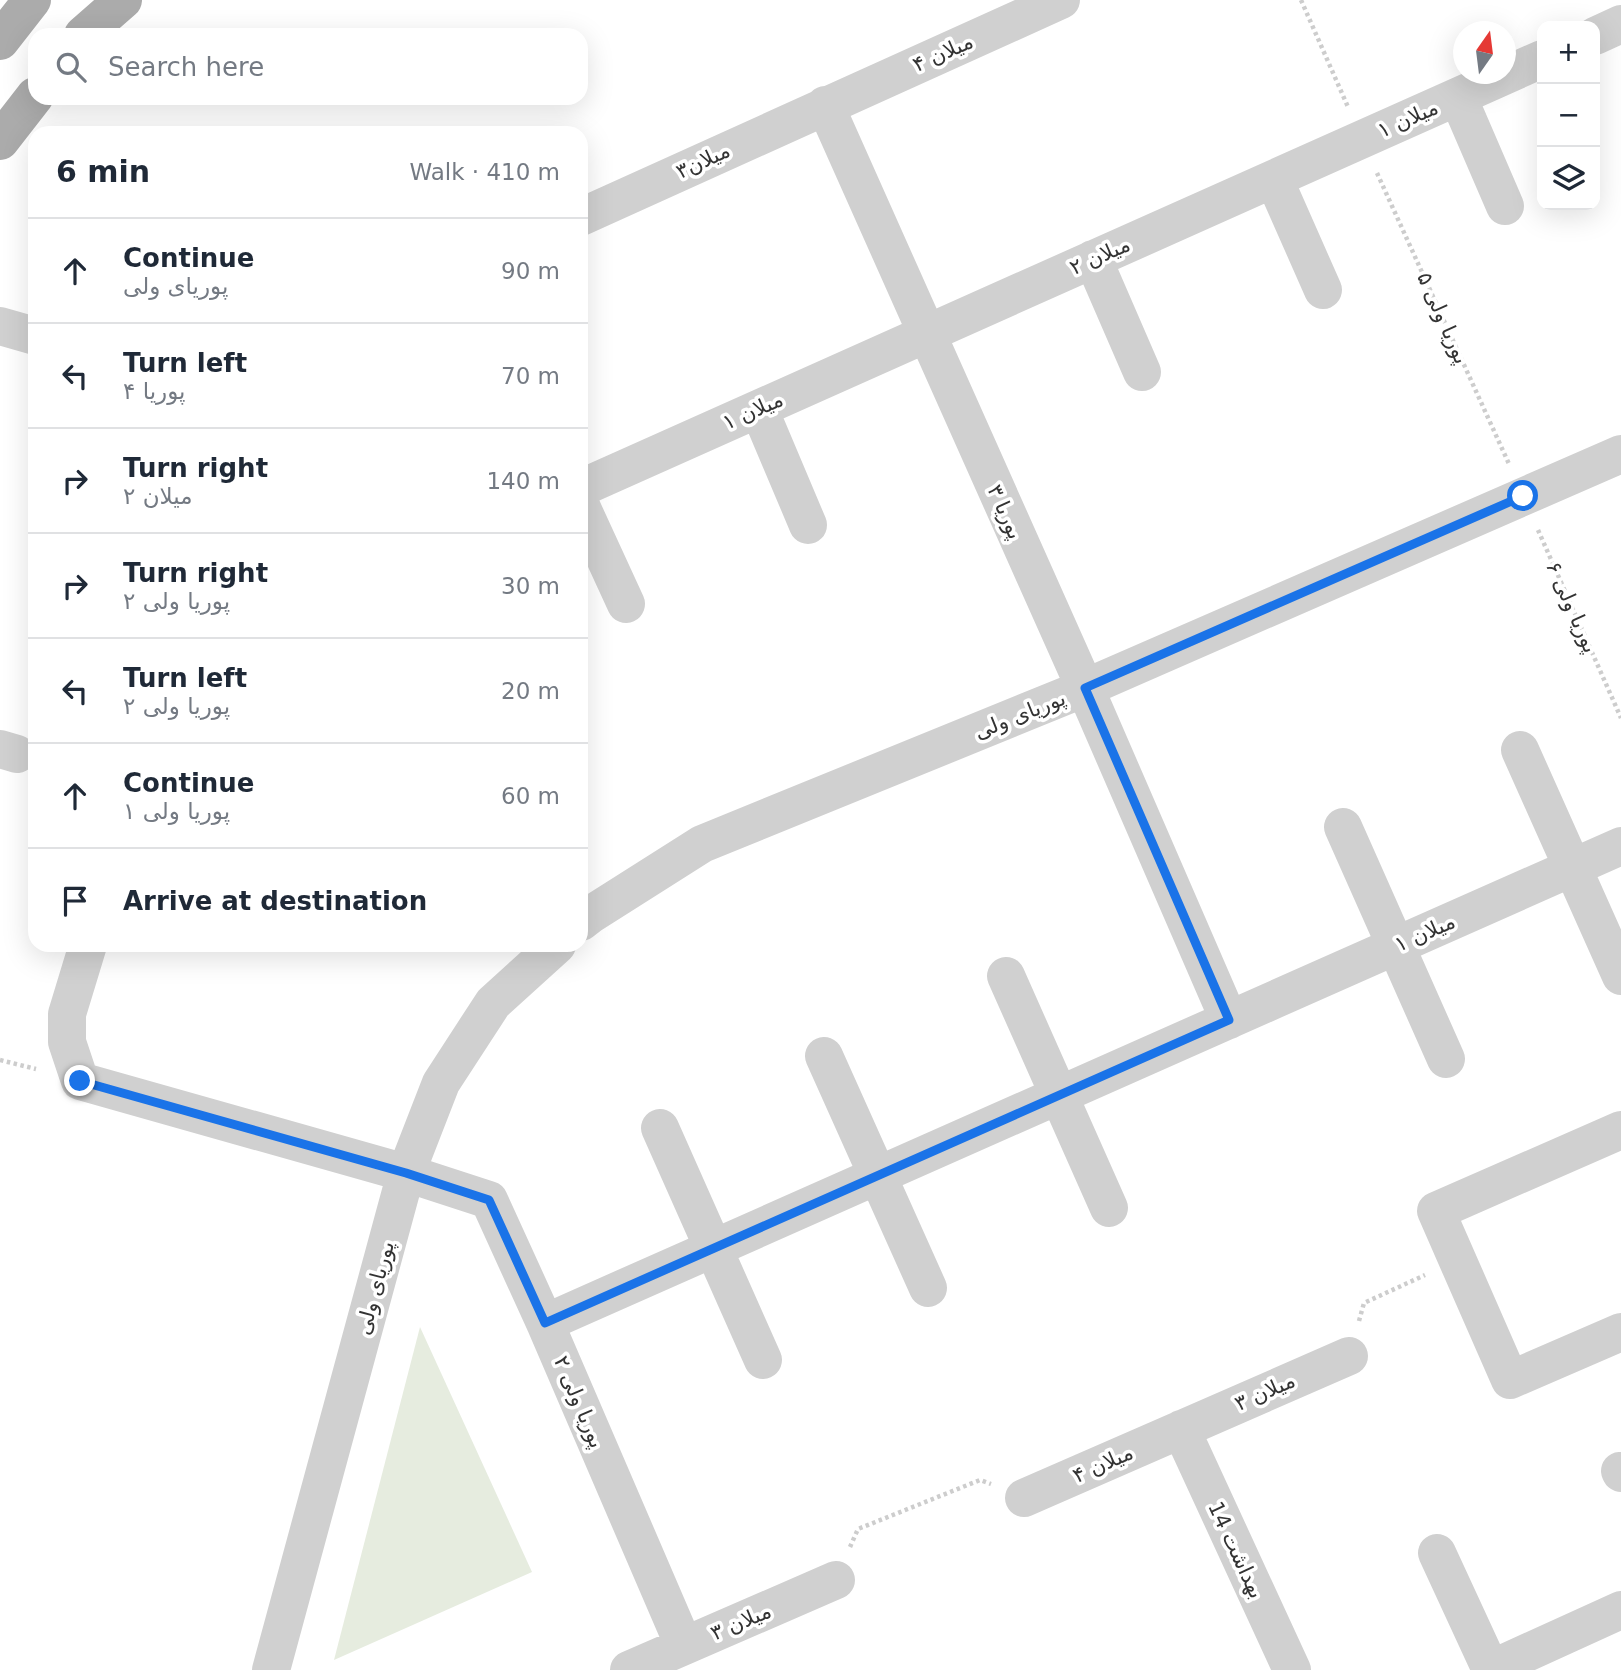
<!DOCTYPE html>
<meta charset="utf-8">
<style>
:root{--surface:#fff;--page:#f2f2f3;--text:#1f2937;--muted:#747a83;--line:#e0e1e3}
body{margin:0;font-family:"DejaVu Sans","Noto Naskh Arabic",sans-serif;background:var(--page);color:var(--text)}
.controls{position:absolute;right:21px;top:21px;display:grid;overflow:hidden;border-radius:14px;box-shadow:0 7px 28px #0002}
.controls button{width:63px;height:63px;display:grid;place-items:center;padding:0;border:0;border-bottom:2px solid var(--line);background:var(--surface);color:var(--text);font:35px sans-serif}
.compass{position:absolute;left:1453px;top:21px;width:63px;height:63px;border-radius:50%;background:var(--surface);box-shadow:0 7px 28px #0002;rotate:14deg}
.stop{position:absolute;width:21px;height:21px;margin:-16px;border:5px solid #1a73e8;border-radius:50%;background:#fff}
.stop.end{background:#1a73e8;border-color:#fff;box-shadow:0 2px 7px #0008}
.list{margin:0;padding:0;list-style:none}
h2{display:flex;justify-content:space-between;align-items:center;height:91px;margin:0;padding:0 28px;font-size:30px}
h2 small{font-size:23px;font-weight:400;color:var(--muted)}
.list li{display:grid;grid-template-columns:46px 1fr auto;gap:21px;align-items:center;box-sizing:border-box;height:105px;padding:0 28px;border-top:2px solid var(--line)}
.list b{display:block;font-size:26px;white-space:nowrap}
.list p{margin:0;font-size:23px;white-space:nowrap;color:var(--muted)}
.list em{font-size:23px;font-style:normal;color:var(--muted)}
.icon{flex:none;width:38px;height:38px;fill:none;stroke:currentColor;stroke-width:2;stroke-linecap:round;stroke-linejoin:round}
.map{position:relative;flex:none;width:1621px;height:1670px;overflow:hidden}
.search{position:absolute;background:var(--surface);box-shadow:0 7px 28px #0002;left:28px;top:28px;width:560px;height:77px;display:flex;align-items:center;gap:18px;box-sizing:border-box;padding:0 24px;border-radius:21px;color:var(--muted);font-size:26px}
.panel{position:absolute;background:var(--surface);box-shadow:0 7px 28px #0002;left:28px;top:126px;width:560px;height:826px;border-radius:21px}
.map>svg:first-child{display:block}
.green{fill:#e6ecdf}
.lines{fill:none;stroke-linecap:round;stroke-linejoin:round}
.path{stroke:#cdcdcd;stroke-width:4.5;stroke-dasharray:3.5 3.5;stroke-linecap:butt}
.minor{stroke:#d0d0d0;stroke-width:38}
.major{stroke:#ababab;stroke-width:38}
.route{stroke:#1a73e8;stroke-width:9}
.labels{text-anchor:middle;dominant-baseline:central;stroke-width:7;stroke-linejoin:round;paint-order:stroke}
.street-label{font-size:21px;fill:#333;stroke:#fff}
</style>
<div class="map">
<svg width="1621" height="1670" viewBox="0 0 1621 1670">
<rect width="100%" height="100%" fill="#fff"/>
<path class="green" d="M420,1327L532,1572L334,1660Z"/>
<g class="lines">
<path class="path" d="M1301,0L1348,107
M1377,173L1509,464
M1538,530L1621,718
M0,1060L36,1069
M1359,1321L1364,1303L1425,1275
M850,1547L858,1529L980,1480L991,1484"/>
<path class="minor" d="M1595,36L1621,24
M1458,97L1505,206
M825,105L1085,688L1229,1020
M1274,179L1323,290
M581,217L1061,0
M1093,259L1142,372
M0,326L35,336
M759,409L808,525
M581,488L1542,59
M581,506L626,604
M0,749L17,754
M1520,750L1621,976
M1343,827L1446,1059
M581,922L590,915L702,844L1085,688L1621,454
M88,945L67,1014V1042L80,1081L406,1173L489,1200L545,1323L684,1646
M1006,976L1109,1208
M824,1056L928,1288
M660,1128L763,1360
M1621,1130L1436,1211L1510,1380L1621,1332
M545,1323L1621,846
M1181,1429L1292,1670
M1620,1471L1621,1473
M1024,1498L1349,1356
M1437,1553L1491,1670
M271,1670L406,1173L441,1083L493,1003L557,945
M629,1670L836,1580
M1489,1670L1621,1610"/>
<path class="major" d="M83,35L123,0
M0,41L32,0
M0,141L35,96"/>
</g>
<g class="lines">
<path class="route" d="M80,1081L406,1173L489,1200L545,1323L1229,1020L1085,688L1523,496"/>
</g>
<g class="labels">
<g class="street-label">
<text transform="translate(943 53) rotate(-24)">میلان ۴</text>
<text transform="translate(1408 119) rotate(-24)">میلان ۱</text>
<text transform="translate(703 161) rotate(-25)">میلان۳</text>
<text transform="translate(1100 256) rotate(-24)">میلان ۲</text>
<text transform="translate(1443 318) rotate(66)">پوریا ولی ۵</text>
<text transform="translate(753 411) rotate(-24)">میلان ۱</text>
<text transform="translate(1005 512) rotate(66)">پوریا ۳</text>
<text transform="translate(1572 607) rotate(66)">پوریا ولی ۶</text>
<text transform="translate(1020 715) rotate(-22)">پوریای ولی</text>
<text transform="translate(1425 933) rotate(-24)">میلان ۱</text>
<text transform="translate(375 1288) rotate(-75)">پوریای ولی</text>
<text transform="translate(1265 1392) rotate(-24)">میلان ۳</text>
<text transform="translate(579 1402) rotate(67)">پوریا ولی ۲</text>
<text transform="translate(1103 1464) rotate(-24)">میلان ۴</text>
<text transform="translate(1236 1550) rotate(65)">بهداشت 14</text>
<text transform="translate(741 1622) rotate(-23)">میلان ۳</text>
</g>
</g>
</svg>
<div class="controls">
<button>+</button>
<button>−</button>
<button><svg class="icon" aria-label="layers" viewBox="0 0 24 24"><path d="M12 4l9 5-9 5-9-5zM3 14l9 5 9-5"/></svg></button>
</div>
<svg class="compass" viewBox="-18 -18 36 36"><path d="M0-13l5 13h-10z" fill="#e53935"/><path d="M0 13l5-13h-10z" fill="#747a83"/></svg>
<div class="stop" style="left:1523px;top:496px"></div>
<div class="stop end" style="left:80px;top:1081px"></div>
<div class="search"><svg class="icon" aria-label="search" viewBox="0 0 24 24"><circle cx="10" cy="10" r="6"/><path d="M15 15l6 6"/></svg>Search here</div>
<section class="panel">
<h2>6 min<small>Walk · 410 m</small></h2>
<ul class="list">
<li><svg class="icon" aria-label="ahead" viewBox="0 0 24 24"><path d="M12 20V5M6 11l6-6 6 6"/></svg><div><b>Continue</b><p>پوریای ولی</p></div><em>90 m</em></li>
<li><svg class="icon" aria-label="left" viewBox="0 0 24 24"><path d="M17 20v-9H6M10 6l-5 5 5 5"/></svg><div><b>Turn left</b><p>پوریا ۴</p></div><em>70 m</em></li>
<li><svg class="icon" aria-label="right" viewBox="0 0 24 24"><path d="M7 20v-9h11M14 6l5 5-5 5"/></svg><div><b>Turn right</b><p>میلان ۲</p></div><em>140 m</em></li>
<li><svg class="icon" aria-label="right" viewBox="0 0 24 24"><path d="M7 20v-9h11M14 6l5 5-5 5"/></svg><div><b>Turn right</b><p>پوریا ولی ۲</p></div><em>30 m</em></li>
<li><svg class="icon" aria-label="left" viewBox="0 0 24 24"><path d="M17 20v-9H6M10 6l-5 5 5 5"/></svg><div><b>Turn left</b><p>پوریا ولی ۲</p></div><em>20 m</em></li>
<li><svg class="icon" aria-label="ahead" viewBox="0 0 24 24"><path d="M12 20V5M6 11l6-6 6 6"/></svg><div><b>Continue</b><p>پوریا ولی ۱</p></div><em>60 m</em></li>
<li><svg class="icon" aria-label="arrive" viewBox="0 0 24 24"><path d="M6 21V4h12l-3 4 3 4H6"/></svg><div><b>Arrive at destination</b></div></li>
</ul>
</section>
</div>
